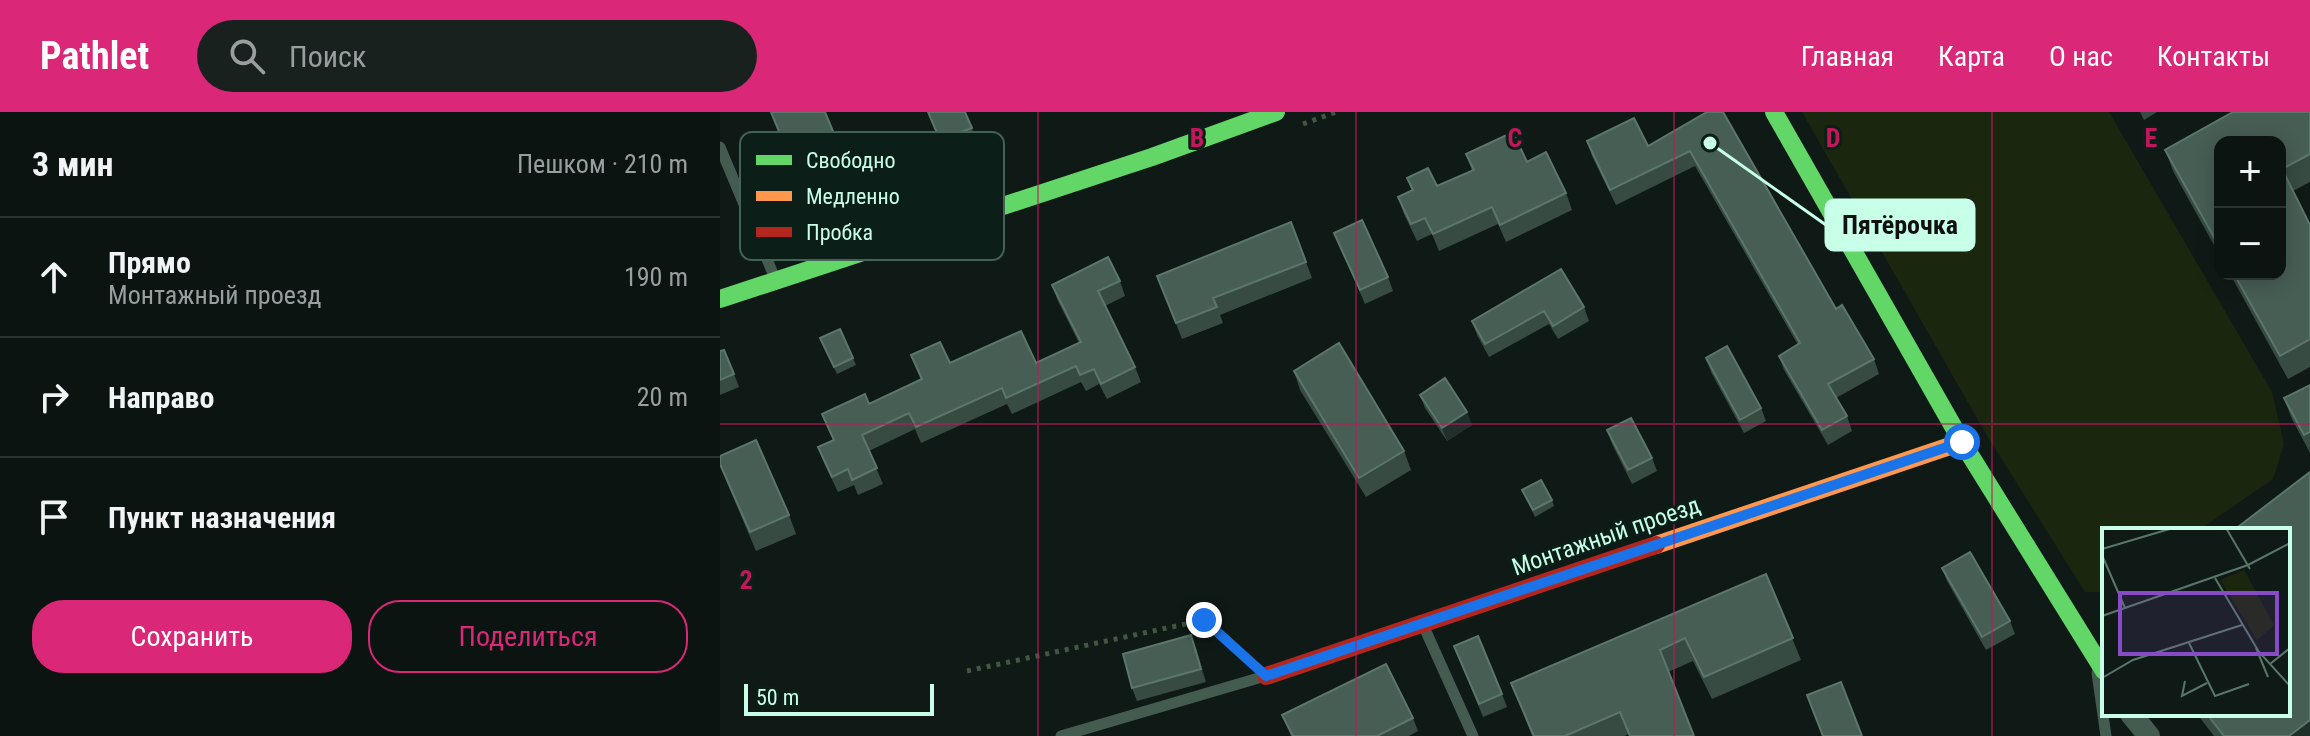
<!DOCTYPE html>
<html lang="ru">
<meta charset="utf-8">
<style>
:root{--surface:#0b1410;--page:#19211e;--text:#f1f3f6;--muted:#9a9e9f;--line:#2b3330;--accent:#db2777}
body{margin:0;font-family:"Roboto Condensed",sans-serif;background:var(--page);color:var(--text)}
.controls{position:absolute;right:24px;top:24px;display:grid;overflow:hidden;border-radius:16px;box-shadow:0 4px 20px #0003}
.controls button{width:72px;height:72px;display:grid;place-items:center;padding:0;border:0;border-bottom:2px solid var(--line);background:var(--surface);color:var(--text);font:40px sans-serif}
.scale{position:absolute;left:24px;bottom:20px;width:190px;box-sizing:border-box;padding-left:8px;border:4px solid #c8ffe8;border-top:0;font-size:22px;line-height:28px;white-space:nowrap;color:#c8ffe8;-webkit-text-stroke:6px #0b1e17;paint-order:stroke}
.stop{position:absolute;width:24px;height:24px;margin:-18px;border:6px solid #1a73e8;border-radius:50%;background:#fff}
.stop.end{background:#1a73e8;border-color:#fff;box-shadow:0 2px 8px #0008}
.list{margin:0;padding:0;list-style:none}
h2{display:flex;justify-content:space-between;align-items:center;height:104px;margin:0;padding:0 32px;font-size:34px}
h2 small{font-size:26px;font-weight:400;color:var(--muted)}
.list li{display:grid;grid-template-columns:52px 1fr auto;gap:24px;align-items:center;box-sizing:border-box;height:120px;padding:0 32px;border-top:2px solid var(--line)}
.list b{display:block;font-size:30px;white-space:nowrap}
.list p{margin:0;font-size:26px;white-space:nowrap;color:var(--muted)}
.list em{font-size:26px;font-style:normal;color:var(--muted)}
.actions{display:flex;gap:16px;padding:24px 32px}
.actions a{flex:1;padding:18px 0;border:2px solid var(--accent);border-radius:32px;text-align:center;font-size:28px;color:var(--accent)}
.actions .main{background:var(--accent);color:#fff}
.icon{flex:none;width:44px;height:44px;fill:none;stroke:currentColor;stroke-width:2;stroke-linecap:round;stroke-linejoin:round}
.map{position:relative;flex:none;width:1590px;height:624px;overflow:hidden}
header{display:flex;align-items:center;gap:48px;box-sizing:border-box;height:112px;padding:0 40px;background:var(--accent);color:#fff}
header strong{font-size:38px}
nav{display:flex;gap:44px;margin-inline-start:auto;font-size:28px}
.search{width:560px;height:72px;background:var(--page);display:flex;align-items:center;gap:20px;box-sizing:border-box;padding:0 28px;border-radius:44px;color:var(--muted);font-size:30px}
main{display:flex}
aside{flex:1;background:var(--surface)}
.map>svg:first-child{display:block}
.green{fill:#1b260f}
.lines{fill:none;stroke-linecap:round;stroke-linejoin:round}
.path{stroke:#425643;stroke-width:5;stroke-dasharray:4 6;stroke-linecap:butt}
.lane{stroke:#445b50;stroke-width:11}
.street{stroke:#445b50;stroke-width:22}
.fast{stroke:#63d668;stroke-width:18}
.slow{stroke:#ff974d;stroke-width:18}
.jam{stroke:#b3261e;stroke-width:18}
.wall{fill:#374b43}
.shaded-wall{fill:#202f2a}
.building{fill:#475e55;stroke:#5b776c;stroke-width:2}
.route{stroke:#1a73e8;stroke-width:10}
.grid{fill:none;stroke:#c2185b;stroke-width:2;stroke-opacity:0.55}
.labels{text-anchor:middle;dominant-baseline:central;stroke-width:6;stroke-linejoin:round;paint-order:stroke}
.street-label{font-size:24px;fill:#c8ffe8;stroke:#0b1e17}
.inset-road{fill:none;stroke:#59766a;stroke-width:2}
.view{fill:#874cc5;fill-opacity:0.15;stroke:#874cc5;stroke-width:4}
.inset-edge{fill:none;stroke:#c8ffe8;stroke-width:4}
.key{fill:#0b1e17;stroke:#446256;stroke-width:2}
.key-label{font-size:22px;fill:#c8ffe8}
.grid-label{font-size:26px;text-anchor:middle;font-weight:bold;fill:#c2185b;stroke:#0b1e17;stroke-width:6;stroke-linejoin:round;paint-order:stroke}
.leader{fill:none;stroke:#c8ffe8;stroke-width:3}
.callout-dot{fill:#c8ffe8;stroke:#0b1e17;stroke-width:3}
.callout{fill:#c8ffe8;stroke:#c8ffe8;stroke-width:3}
.callout-label{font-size:26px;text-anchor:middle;font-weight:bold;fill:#111}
</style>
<header>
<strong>Pathlet</strong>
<div class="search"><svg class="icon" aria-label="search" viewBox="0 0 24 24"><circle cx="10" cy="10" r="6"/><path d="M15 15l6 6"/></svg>Поиск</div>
<nav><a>Главная</a><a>Карта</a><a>О нас</a><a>Контакты</a></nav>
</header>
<main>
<aside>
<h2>3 мин<small>Пешком · 210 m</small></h2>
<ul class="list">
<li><svg class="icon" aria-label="ahead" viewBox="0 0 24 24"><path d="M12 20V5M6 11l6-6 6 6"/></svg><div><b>Прямо</b><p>Монтажный проезд</p></div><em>190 m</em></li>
<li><svg class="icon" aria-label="right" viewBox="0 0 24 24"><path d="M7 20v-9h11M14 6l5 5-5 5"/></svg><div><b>Направо</b></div><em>20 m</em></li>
<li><svg class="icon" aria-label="arrive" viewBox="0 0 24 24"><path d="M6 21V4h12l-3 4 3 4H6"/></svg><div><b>Пункт назначения</b></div></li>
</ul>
<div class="actions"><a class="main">Сохранить</a><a>Поделиться</a></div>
</aside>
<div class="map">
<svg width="1590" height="624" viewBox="0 0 1590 624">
<rect width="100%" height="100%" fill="#0f1a16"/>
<path class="green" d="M1082,0H1389L1552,280L1564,332L1553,367L1479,418H1384V480H1365L1266,322Z"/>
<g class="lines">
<path class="path" d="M583,12L616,0
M247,559L484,508L528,547"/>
<path class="lane" d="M0,35L54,164
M704,515L753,624
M1377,561L1386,624
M341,624L542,565"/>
<path class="street" d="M1411,602L1429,624"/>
<path class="fast" d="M1054,0L1242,330L1384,559
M0,187L432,45L556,0"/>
<path class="slow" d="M936,433L1242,330"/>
<path class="jam" d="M546,564L936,433"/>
</g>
<path class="wall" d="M51,0H105L134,72L96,87L83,54L74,58Z
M208,0H245L257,29L225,42Z
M987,0L1116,197L1154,247L1159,262L1116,286L1127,304L1132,319L1108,333L1064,258L1059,244L1078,233L975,54L896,93L872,44L867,29L928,34Z
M1420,0H1437L1424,8Z
M1590,0V70L1573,79L1590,113V255L1568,267L1510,162H1560L1500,30V144L1454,61L1445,38Z
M746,42L807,50L846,81L852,98L786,130L778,112L719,139L712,122L697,129L684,102L678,85L692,79L687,66L717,74L752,59Z
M571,110L592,166L500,203L503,211L462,227L437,164Z
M614,121L668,165L673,179L645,192Z
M841,157L864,195L869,209L838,227L829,212L769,245L757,223L752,209Z
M400,169L405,184L385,194L415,255L421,270L387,287L379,272L366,279L361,270L292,302L287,292L201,331L195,317L149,339L163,372L138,383L134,373L118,380L104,351L98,335L113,328L102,302L149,292L201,268L191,243L230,251H316L359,231L338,189L332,173Z
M100,226L133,246L136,253L117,262Z
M0,239L14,262L19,275L0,283Z
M986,246L1041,296L1046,309L1024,321L991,260Z
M574,259L684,339L691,358L646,385L580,278Z
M1590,273V341L1571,305L1564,286Z
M700,283L752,313L727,329L705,296Z
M887,318L932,346L937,359L912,372L892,332Z
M0,354L69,403L76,422L36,439Z
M802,378L832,388L834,394L815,405Z
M1222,456L1290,509L1295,522L1266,538L1227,469Z
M1046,462L1081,548L992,587L973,549L948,560L974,624H909L908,622L905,624H812L791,571Z
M734,534L782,582L787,595L763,605Z
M476,536L486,570L417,589L412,576Z
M1477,602H1568L1590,624H1494Z
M562,603L693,606L698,619L689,624H571Z"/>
<path class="shaded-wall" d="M747,300L752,313L727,329L722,316Z
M471,523L476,536L486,570L481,557Z
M1590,608V624H1569Z"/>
<path class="building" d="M51,0H105L127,53L89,68L76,36L67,39Z
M208,0H245L252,16L220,28Z
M987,0H1003L1116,197L1122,193L1154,247L1108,272L1127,304L1102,318L1059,244L1080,231L970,39L890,78L867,29L914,6L928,34Z
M1513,0H1590V42L1562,57L1590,113V227L1560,244L1514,162H1560V30H1500V136L1445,38Z
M793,20L807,50L826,40L846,81L780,113L772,95L713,122L705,106L691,112L678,85L693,78L687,66L708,56L717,74L754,58L746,42Z
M642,108L668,165L640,178L614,121Z
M571,110L586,150L493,186L497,195L456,211L437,164Z
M388,145L400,169L378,179L415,255L381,272L374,257L360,263L356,254L286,286L282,276L196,315L189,301L142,323L157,356L132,368L128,357L112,365L98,335L114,328L102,302L145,282L149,292L202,267L191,243L220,230L230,251L301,219L316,251L361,230L332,173Z
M841,157L864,195L833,214L824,199L765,232L752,209Z
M120,217L133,246L114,255L100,226Z
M619,231L684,339L639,366L574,259Z
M1007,234L1041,296L1020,308L986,246Z
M4,238L14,262L0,268V239Z
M725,266L747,300L722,316L700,283Z
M1590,273V320L1584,323L1564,286Z
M911,306L932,346L908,358L887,318Z
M36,328L69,403L30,420L0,352V344Z
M1590,360V608L1569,624H1504L1487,602H1568V418H1514Z
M821,368L832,388L813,398L802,378Z
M1250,440L1290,509L1262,525L1222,456Z
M1046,462L1073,526L984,565L965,526L940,538L974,624H910L900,600L845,624H814L791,571Z
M471,523L481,557L412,576L403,542Z
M758,524L782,582L759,592L734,534Z
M666,552L693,606L657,624H573L562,603Z
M1121,570L1142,624H1103L1087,583Z"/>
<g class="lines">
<path class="route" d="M484,508L546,564L1242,330"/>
</g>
<path class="grid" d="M318,0V624M636,0V624M954,0V624M1272,0V624M0,312H1590"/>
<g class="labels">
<g class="street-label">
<text transform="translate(886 424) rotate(-19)">Монтажный проезд</text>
</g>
</g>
<g transform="translate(1382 416)">
<rect width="188" height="188" fill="#0f1a16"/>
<path d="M142,42L172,97L155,112L118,52Z" fill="#1b260f"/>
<path class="inset-road" d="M124,0L148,41M0,21L71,0M0,27L23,80M113,50L157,124L188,158M0,88L146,37L188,15M87,115L113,168L147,156M154,120L166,149M168,136L188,120M0,150L31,132L140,97M83,153L80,168L105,155"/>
<path class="view" d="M18,65H175V126H18Z"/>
<rect width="188" height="188" class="inset-edge"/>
</g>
<rect x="20" y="20" width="264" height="128" rx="12" class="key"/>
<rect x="36" y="43" width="36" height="10" fill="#63d668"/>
<rect x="36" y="79" width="36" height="10" fill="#ff974d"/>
<rect x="36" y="115" width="36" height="10" fill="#b3261e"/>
<g class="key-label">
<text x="86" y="56">Свободно</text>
<text x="86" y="92">Медленно</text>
<text x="86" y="128">Пробка</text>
</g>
<g class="grid-label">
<text x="477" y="35">B</text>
<text x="795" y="35">C</text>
<text x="1113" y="35">D</text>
<text x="1431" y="35">E</text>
<text x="26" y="477">2</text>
</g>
<path class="leader" d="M990 31L1106 113"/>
<circle class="callout-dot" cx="990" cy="31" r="8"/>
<rect class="callout" x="1106" y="88" width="148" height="50" rx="8"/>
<g class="callout-label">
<text x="1180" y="122">Пятёрочка</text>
</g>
</svg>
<div class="controls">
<button>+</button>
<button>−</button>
</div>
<div class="scale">50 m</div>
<div class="stop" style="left:1242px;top:330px"></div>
<div class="stop end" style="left:484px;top:508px"></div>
</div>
</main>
